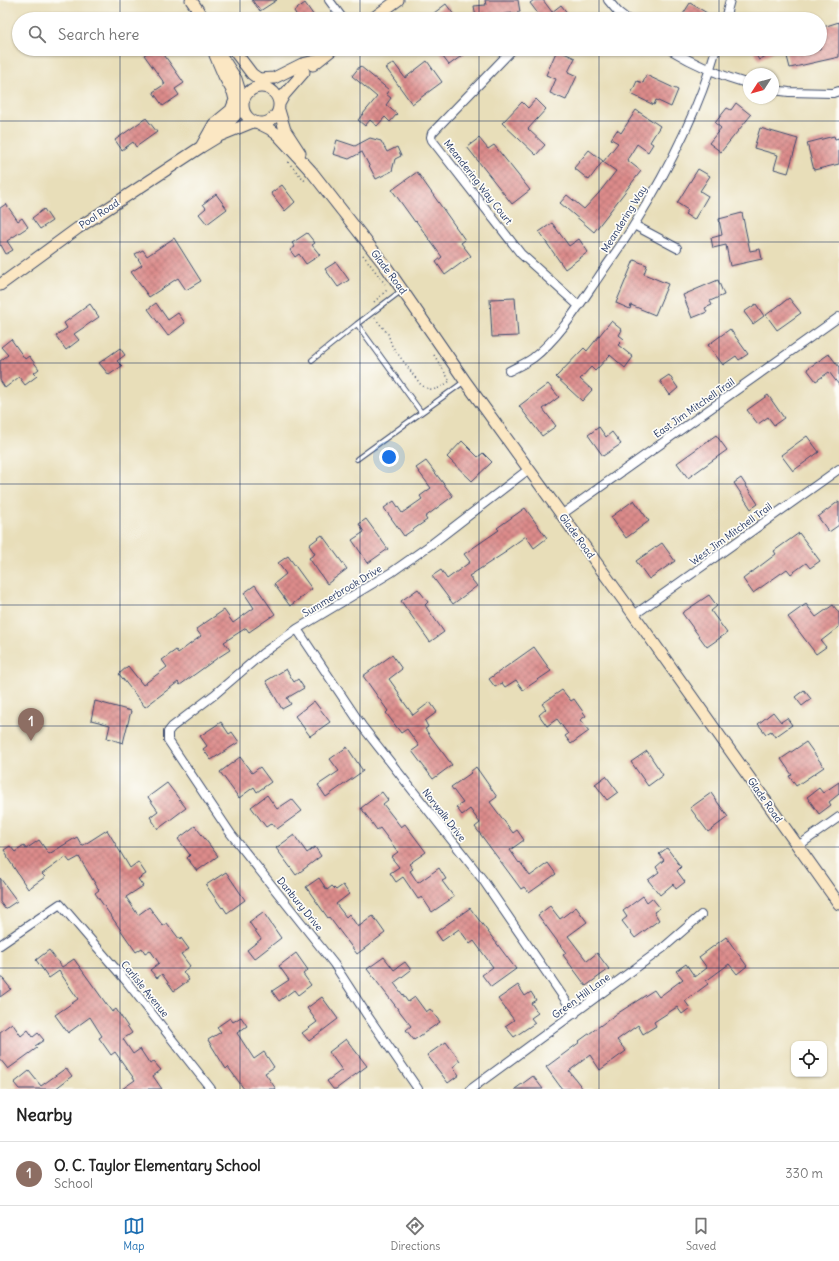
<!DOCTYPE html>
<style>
:root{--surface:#fff;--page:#f2f2f2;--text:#222;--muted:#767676;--line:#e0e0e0;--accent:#1f6fb2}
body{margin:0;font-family:Delius,sans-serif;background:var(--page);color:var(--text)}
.controls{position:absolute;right:12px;bottom:12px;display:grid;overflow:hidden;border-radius:8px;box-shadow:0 1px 3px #0004}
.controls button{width:36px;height:36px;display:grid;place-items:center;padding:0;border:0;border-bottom:1px solid var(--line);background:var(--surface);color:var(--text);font:20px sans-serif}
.compass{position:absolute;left:743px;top:68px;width:36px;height:36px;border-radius:50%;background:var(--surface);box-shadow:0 1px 3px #0004;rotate:234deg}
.you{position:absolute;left:389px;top:457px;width:14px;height:14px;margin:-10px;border:3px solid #fff;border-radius:50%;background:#1a73e8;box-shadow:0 0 0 6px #1a73e833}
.badge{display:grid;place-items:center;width:26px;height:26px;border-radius:50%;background:var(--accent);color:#fff;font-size:13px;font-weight:700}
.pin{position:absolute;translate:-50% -33px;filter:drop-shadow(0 1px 2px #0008)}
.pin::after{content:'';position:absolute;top:21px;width:14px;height:12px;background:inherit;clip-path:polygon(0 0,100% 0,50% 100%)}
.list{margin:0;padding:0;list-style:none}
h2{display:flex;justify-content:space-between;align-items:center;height:52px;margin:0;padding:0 16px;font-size:17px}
h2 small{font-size:13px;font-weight:400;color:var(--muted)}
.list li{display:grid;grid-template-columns:26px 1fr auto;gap:12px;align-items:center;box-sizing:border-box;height:64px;padding:0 16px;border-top:1px solid var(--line)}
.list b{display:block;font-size:15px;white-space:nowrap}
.list p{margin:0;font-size:13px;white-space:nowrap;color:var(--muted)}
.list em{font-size:13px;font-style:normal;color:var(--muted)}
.icon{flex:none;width:22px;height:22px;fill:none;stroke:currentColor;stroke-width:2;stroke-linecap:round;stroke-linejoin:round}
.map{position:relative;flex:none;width:839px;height:1089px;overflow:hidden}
.search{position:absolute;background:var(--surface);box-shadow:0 1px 3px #0004;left:12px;right:12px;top:12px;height:44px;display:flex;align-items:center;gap:10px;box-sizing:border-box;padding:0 14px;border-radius:22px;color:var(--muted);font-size:15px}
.sheet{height:116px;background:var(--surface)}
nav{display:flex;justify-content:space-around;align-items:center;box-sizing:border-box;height:56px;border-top:1px solid var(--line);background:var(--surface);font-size:11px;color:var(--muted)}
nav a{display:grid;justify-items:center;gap:2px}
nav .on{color:var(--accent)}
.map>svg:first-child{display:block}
.building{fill:url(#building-cross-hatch)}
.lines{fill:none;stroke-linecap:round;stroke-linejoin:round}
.service-casing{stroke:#3a496c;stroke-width:6}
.minor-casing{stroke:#3a496c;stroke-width:10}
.secondary-casing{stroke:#3a496c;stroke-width:13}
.path{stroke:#3a496c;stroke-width:1.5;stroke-dasharray:1 3;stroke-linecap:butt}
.service{stroke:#fff;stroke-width:4}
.minor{stroke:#fff;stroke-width:8}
.secondary{stroke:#fbe7c3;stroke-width:11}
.grid{fill:none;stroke:#1b2f5e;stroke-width:1;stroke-opacity:0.55}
.labels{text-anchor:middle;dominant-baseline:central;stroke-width:3.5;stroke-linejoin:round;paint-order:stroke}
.street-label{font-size:10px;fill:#1b2f5e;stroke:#fdfcf7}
</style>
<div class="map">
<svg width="839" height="1089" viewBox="0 0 839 1089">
<defs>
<pattern id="building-cross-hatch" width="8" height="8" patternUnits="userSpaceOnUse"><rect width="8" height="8" fill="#dc8b8a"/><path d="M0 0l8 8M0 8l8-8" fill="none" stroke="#b27274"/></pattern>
</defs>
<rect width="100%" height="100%" fill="#fdfcf7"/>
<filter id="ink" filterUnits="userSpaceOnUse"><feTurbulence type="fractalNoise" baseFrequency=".025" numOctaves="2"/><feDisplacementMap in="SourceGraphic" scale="8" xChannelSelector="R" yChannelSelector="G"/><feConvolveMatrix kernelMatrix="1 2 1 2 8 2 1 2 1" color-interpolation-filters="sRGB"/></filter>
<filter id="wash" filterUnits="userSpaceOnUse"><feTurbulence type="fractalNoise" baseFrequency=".012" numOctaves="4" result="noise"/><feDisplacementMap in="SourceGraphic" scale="16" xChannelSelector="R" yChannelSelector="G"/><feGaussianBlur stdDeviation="0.9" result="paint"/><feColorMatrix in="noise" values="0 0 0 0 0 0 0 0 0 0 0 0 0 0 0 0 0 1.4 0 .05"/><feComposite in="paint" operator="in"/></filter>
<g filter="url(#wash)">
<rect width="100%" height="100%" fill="#e8deb9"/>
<g id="blocks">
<path class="building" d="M252,0H277L260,11Z
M485,0H518L520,12L476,18L474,6L486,5Z
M534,0H543L552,12L561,5L572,19H542L530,3Z
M305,3L316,19H299L294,11Z
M690,3L707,13L704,19H680Z
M446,4L457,19H438L434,13Z
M839,22V57L790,68L785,49H820V28Z
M153,49H160L184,83L175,89L179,95L163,106L153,92L165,84L144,55Z
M437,49H471L449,65Z
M752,49H777L759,60Z
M557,50L575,58L568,72L577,76L566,100L550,93L556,79L546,75Z
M427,61L442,82L412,104L386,68L394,63L405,78Z
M360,66L389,90L386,94L391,98L386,105L397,114L390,122L385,117L377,126L370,120L365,126L358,120L377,97L352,76Z
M646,75L678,90L671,107L656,100L654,105L631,94L637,81L643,83Z
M536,99L546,109L528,129L545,145L536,155L502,123L522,102L528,108Z
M736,103L751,115L721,152L709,143L721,128L715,123L727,108L731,110Z
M636,110L660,126L650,142L653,144L648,152L637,144L627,160L641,171L594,232L560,203L567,195L584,209L598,194L616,171L603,162L618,143L611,139L617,130L621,133Z
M146,118L157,132L136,147L133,142L122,150L115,140Z
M760,128L798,139L788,173L774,169L778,155L754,148Z
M834,136L835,139L839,138V164L814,170L807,143Z
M370,138L381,141L387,152L397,147L401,156L395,159L392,171L376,179L362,152L349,159L333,154L337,140L355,146Z
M479,138L488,149L494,145L530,190L512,204L467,147Z
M589,150L603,161L589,180L574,168Z
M698,169L710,176L700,191L708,196L694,220L685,214L688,210L677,203Z
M417,172L465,240L461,243L471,256L445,275L436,262L442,257L416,221L415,222L392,190Z
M282,185L295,202L285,211L271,193Z
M216,194L227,209L207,224L199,214L206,208L203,204Z
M6,204L18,221L22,218L28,227L7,241L13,250L6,254L1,245L0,246V208Z
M44,209L52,221L40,229L32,218Z
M742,213L750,251L760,249L762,259L730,266L726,245L713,248L711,238L722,235L719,219Z
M552,223L569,246L579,239L588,252L565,269L539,232Z
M307,233L315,243L312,245L320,255L306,264L299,254L295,257L290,250L295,247L292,243Z
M174,238L201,281L186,290L178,278L149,297L131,272L142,265L135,254L143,250L147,256Z
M634,260L647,265L644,274L668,284L655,315L631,305L630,309L616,303Z
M336,262L349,280L338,287L325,269Z
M718,280L724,295L710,301L712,305L705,308L707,312L692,318L683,295Z
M515,298L518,336L492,337L490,299Z
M789,298L801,313L777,330L766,315Z
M156,303L168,320L178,313L185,323L168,336L148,309Z
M90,304L99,317L74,334L79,340L66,350L56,336L67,328L64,323Z
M756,304L764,316L753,324L744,312Z
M611,321L622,330L619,335L624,339L618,345L633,357L625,368L610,355L595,371L591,367L580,379L592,390L582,401L556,377L584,348L587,351Z
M730,329L748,354L739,360L736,356L723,365L708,345Z
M11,339L25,359L29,356L39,369L34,373L37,376L25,385L19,377L5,388L0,380V361L8,355L1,347Z
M120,348L125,355L117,361L122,366L109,375L99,363Z
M829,354L839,367V385L829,372L816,381L807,369Z
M669,375L678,388L670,395L660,381Z
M548,384L559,397L543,409L556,426L542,436L519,406Z
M768,395L784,418L774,425L768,417L758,424L747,410Z
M599,427L606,437L612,432L621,444L603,456L588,435Z
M716,435L727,450L688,478L677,463Z
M807,436L819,452L793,471L781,455Z
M462,441L478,457L483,453L492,462L472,481L447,457Z
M426,461L453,496L425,517L427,520L404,536L384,508L394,501L402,513L422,499L420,496L431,488L416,468Z
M741,478L758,504L751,509L734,483Z
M634,500L649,521L626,538L611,517Z
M839,501V525L829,532L818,517Z
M525,508L547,538L534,548L526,536L505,551L506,552L469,576L477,586L453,604L432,576L441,570L447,579L470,562L464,554L499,530L497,528Z
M366,519L388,549L368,563L352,540L364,532L359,524Z
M799,533L820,561L810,568L806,563L791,574L787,569L753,593L743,579L776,554L774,551Z
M322,535L347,569L327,584L309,558L315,554L309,545Z
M662,543L675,561L649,579L636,561Z
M288,556L312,589L290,606L274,584L286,574L278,563Z
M255,585L275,614L249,632L246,628L224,642L230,650L216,659L180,685L178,682L145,707L119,674L128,666L143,685L167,667L162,660L176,650L178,653L201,636L196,629L224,610L233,623L254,608L244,593Z
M418,589L428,602L425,605L444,632L430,642L401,601Z
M709,595L717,606L711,611L727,633L707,647L682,613Z
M806,604L816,617L833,605L839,613V627L821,641L826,647L816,654L788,617Z
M534,647L551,671L523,690L516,680L505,687L502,683L495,687L489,679Z
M392,655L402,669L389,679L399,693L398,694L413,715L430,702L437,712L425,721L428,727L425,729L452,765L433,779L412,751L419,746L407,729L401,733L386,713L388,711L363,676Z
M286,669L294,682L298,679L304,688L287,698L291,704L282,709L266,681Z
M562,690L571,701L574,699L586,716L580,720L589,731L571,744L565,736L568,734L557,719L547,726L539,715L546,709L542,704Z
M804,690L811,699L802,706L795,697Z
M95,701L131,711L123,743L107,738L110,725L91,720Z
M314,701L330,722L310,736L295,716Z
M773,712L781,722L787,718L792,725L775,737L771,731L766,734L758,724Z
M221,722L229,734L232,732L239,742L211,760L203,749L207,746L200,736Z
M806,742L824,767L796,786L789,776L792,775L781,759Z
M347,747L363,771L326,797L318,785L339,771L330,759Z
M647,751L663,775L648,786L631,762Z
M240,757L252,773L260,767L271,782L257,792L254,787L239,798L220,772Z
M476,767L497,797L490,802L513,833L517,830L524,840L510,850L519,863L520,862L530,876L548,863L556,874L529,893L524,887L521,889L475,827L480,823L470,809L462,815L456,807L463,803L451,787L471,773L470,772Z
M606,776L618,792L607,800L595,784Z
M839,782V794L829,802L831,805L819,814L807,797L819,788L823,793Z
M167,783L186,808L158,829L150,817L158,811L148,797Z
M382,792L388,800L383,804L401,827L405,824L426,852L409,864L413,869L410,871L418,883L439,868L446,879L442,881L454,897L432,912L422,897L418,899L403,877L396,882L390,873L399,867L391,857L398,852L380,828L377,830L361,808Z
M711,793L728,817L708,832L690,808Z
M267,795L277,809L292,799L302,811L277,829L272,823L266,827L251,807Z
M195,826L218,856L197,871L187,858L190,855L178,839Z
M107,830L130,868L138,862L146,874L138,879L143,886L126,897L138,915L149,907L163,926L167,923L180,940L181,938L189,949L181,954L190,966L183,972L189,980L174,991L162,974L157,978L150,970L159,963L150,950L145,953L142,948L136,952L95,893L99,890L79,857L70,862L66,857L42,874L45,877L28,889L7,857L8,856L4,850L10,846L15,852L24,846L26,849L39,840L49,854L77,837L82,846Z
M294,835L307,853L315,847L321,856L296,875L276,848Z
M667,848L681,867L677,871L685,882L676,889L673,884L660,895L648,880L659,872L656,867L664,860L659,854Z
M226,872L245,900L227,913L223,907L222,908L206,885Z
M0,878L17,901L5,909L0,902Z
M319,878L327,890L332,886L336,890L343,885L349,894L336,904L346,917L349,914L358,927L373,916L385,933L357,954L329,917L328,918L306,887Z
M643,896L647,902L652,898L660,908L654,912L659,920L635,938L622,921L627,917L623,911Z
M550,906L560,919L576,907L587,922L568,936L587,961L597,953L609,969L586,986L563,955L566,953L538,915Z
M470,908L516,969L491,987L482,975L493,967L474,941L470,944L459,929L442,941L436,932Z
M263,912L281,938L254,959L247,950L261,939L249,922Z
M726,937L747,966L737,974L729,964L706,981L708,984L685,1001L690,1008L682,1014L677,1007L654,1022L656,1026L643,1034L638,1025L617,1040L626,1051L600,1070L590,1055L569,1071L583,1089H562L546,1067L580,1042L579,1041L615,1015L654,990L659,997L683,979L676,971L686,964L695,977L707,968L699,957Z
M49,950L62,967L74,959L112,1012L116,1009L132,1033L123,1039L133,1054L140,1049L150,1064L154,1062L161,1070L153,1076L162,1089H122L135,1080L115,1052L111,1055L99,1038L102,1036L90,1017L68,1033L55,1015L78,999L59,971L49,978L36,960Z
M296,953L308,970L303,974L311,985L298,995L294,990L279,1001L272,991L289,980L279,966Z
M384,957L394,970L405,962L411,970L394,983L408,1002L415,997L426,1012L430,1009L440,1022L414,1040L406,1030L411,1026L367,969Z
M0,975L11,989L0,997Z
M518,985L525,996L531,992L536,1000L531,1003L538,1013L531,1018L535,1023L514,1037L505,1026L514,1020L498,999Z
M322,997L338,1019L309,1041L302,1033L317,1022L307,1008Z
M241,1017L247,1026L237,1033L254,1059L264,1052L274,1067L265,1073L276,1089H244L228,1067L226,1069L208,1040L221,1032L217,1027L230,1018L233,1022Z
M12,1023L21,1036L28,1030L33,1037L38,1033L44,1040L35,1046L37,1048L8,1069L0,1059V1032Z
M346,1039L367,1066L336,1089H333L327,1081L342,1070L329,1052Z
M446,1042L460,1061L453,1067L459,1075L448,1083L427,1055Z
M66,1068L72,1076L55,1089H19L14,1083L29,1071L41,1086Z
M533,1076L543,1089H515Z"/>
</g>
</g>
<g filter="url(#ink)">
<use href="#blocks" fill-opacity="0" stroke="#3a496c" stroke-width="1"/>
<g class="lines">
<g class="service-casing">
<path id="service" d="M401,291L357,324L421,412
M312,360L357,324
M357,459L465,381"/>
</g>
<g class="minor-casing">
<path id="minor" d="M329,0L343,19
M608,0L618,12L627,19
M725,19L730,0
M513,49L432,133L431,137L432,140L521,254L579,306
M669,49C694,64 721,76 749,84
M773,90L789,92L833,93L839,91
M634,225L677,248
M509,371C517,367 526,363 533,358C559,338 580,304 598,278C610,260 623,243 634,225C667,172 699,109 716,49
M561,515L839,317
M634,615L839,469
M297,629L362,726L483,880L575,1014
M798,846L839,817
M0,945L60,904L127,982L211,1089
M418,1089L367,1015L334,964L231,834L168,740V732L172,727L214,695L263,653L297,629L392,572L433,543L529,469
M471,1089L663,948L701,915"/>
</g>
<g class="secondary-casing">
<path id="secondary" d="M191,0L204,19
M372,19L398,0
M233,49L252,74L259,79L274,78L302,64L319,60
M222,57L236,79L241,95
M313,65L333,49
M243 105a18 18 0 1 1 36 0a18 18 0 1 1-36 0Z
M279,104L284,95L304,72
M279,110L285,130L300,153
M260,124L270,129L278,135L311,171L387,268L465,381L624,601L839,904
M215,135L229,122L241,109
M201,147L214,124L231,110L235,100L233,92L224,76L215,55L214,49
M0,285L78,228L201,147L219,136L253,122"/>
</g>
<path class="path" d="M175,18L176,19
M288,162L306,182
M363,255L385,284
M374,302L388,289
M375,318L388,334L392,346L421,385C434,393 438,389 450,381
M434,355L450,381"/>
<use href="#service" class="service"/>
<use href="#minor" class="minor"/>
<use href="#secondary" class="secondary"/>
</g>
</g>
<path class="grid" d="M120,0V19M240,0V19M360,0V19M479,0V19M599,0V19M719,0V19M120,49V1089M240,49V1089M360,49V1089M479,49V1089M599,49V1089M719,49V1089M0,121H839M0,242H839M0,363H839M0,484H839M0,605H839M0,726H839M0,847H839M0,968H839"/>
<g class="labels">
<g class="street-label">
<text transform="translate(478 182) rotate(52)">Meandering Way Court</text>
<text transform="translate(99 214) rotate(-33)">Pool Road</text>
<text transform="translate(624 219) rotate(-58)">Meandering Way</text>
<text transform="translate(389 272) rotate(53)">Glade Road</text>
<text transform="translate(694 408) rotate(-35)">East Jim Mitchell Trail</text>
<text transform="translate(731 534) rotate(-36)">West Jim Mitchell Trail</text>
<text transform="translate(577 536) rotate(54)">Glade Road</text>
<text transform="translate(342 591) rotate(-31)">Summerbrook Drive</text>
<text transform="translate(765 800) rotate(55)">Glade Road</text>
<text transform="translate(444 815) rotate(52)">Norwalk Drive</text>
<text transform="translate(300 904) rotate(51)">Danbury Drive</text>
<text transform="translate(145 989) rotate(51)">Carlisle Avenue</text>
<text transform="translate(581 996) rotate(-36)">Green Hill Lane</text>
</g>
</g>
</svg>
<div class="controls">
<button><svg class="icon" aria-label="locate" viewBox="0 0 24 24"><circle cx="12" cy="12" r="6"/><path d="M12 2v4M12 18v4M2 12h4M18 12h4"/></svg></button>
</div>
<svg class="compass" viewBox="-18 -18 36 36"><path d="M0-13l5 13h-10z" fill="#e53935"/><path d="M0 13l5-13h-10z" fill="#767676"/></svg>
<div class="you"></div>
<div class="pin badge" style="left:31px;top:741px;background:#8d6e63">1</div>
<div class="search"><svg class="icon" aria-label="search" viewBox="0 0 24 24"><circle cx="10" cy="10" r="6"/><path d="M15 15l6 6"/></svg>Search here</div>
</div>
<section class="sheet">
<h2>Nearby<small></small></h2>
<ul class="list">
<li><span class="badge" style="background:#8d6e63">1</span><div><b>O. C. Taylor Elementary School</b><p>School</p></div><em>330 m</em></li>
</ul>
</section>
<nav>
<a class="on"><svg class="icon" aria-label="map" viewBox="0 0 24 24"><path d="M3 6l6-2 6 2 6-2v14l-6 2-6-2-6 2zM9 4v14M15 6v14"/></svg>Map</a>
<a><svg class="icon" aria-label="directions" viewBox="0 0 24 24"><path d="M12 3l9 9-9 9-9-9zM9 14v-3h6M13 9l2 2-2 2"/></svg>Directions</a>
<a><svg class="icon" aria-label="saved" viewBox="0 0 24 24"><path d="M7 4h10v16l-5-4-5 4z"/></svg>Saved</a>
</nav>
